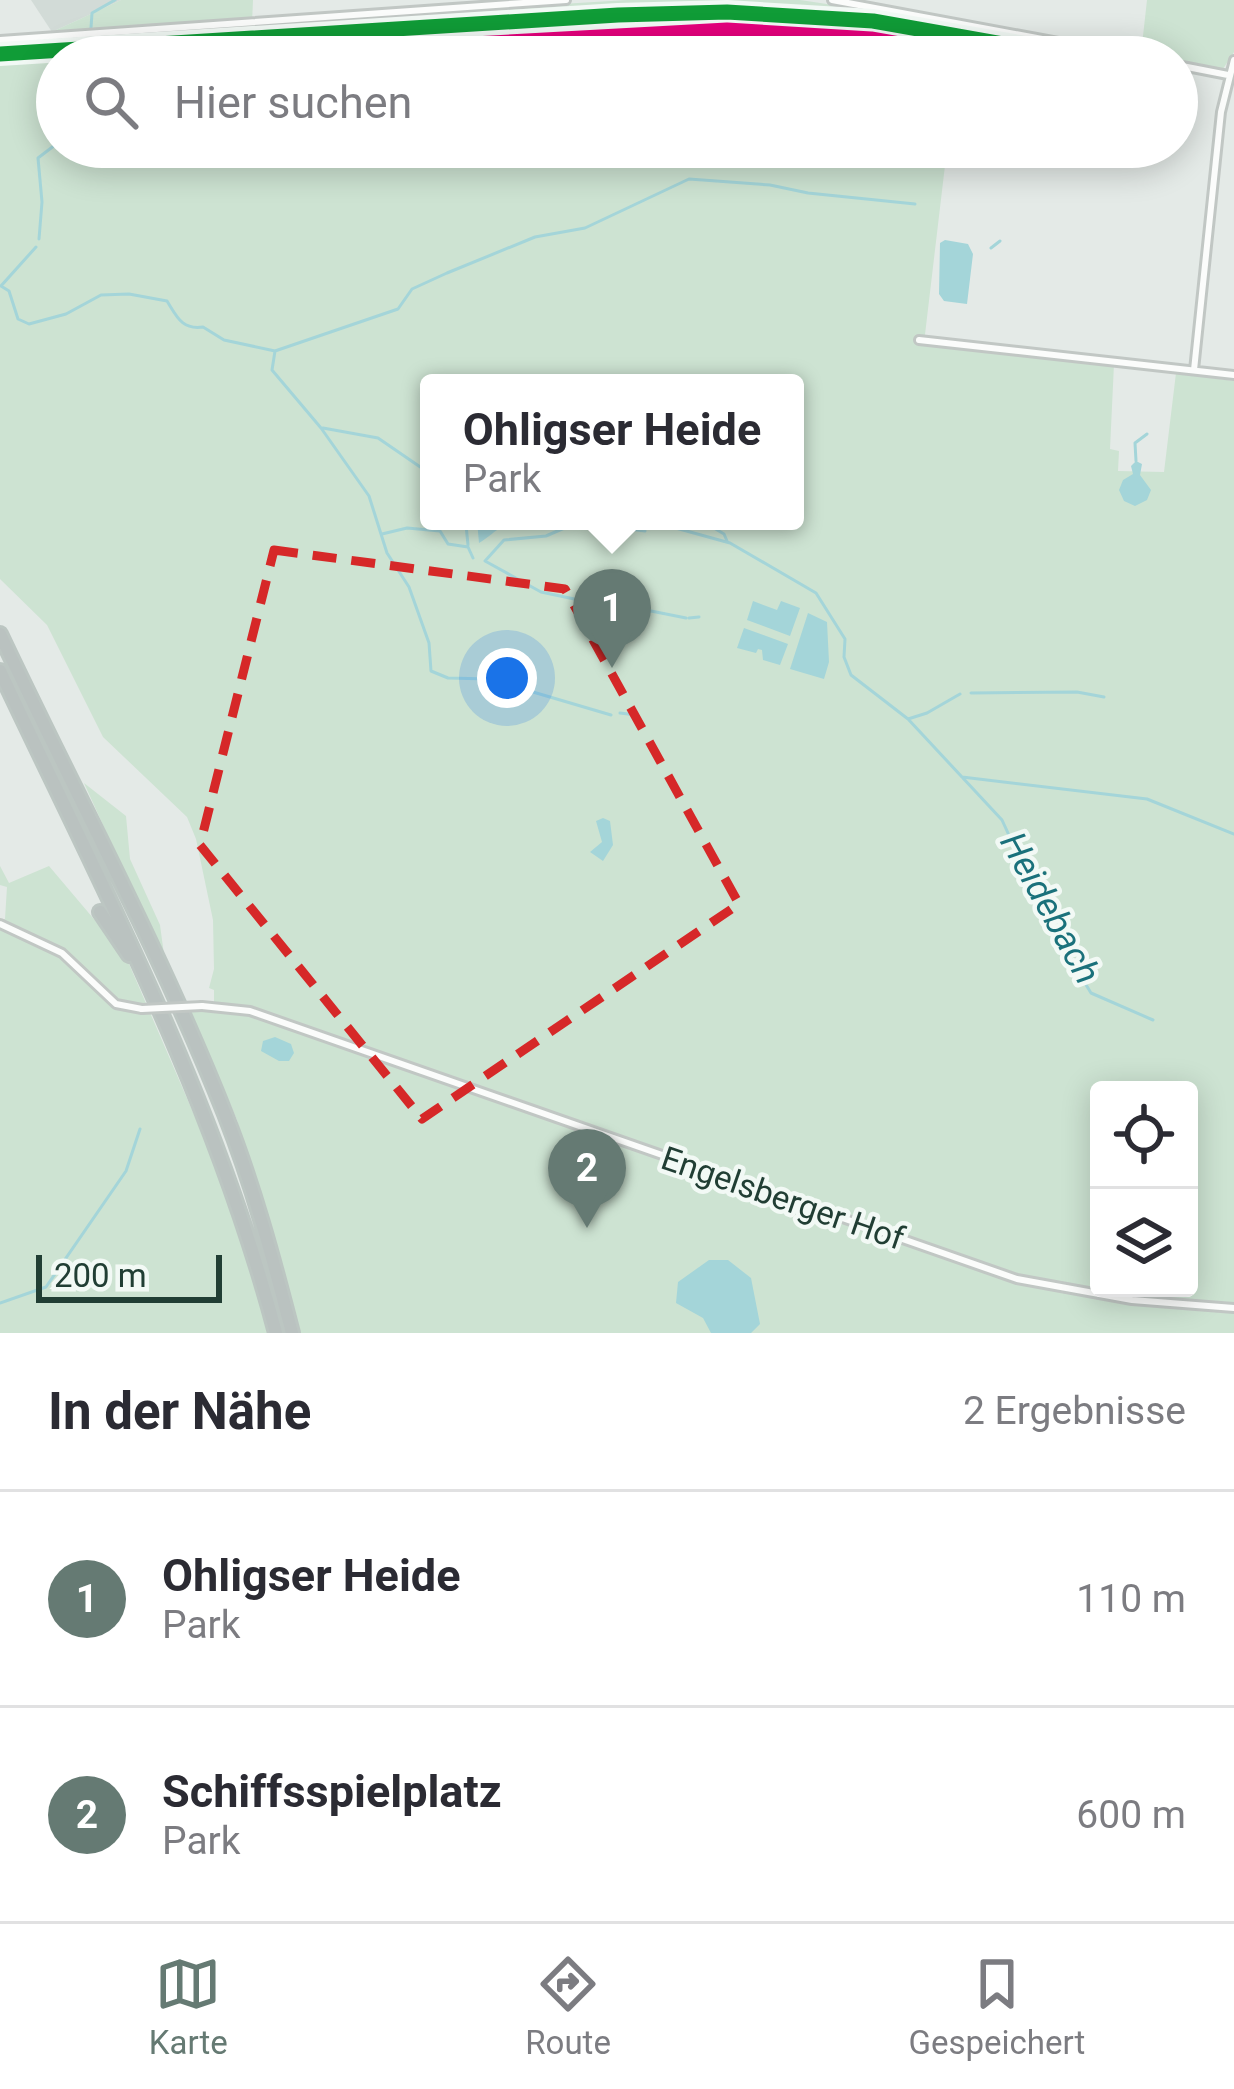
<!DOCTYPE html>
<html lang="de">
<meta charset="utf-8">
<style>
:root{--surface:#fff;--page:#f7f7f7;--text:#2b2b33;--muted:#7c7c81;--line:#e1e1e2;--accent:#657a73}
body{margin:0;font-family:Roboto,sans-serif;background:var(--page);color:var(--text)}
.controls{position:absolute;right:36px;bottom:36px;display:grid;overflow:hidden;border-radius:12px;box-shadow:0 6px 30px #0003}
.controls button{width:108px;height:108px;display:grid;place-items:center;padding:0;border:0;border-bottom:3px solid var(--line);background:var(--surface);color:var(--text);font:60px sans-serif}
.scale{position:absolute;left:36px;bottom:30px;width:186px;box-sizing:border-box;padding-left:12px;border:6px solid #213e34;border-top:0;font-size:33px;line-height:42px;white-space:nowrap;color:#213e34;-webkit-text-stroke:9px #f2f9f5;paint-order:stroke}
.you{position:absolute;left:507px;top:678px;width:42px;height:42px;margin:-30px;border:9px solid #fff;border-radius:50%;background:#1a73e8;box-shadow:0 0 0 18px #1a73e833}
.badge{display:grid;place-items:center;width:78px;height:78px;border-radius:50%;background:var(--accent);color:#fff;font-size:39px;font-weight:700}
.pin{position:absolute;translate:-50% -99px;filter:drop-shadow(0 3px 6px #0008)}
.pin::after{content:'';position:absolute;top:63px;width:42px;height:36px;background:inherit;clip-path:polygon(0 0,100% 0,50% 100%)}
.popup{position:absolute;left:420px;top:374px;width:384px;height:156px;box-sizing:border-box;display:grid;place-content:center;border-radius:12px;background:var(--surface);filter:drop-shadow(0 3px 9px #0005);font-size:39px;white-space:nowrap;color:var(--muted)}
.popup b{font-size:45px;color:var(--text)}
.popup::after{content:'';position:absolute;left:50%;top:100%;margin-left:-24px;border:24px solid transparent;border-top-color:var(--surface)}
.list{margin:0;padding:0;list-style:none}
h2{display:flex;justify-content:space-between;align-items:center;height:156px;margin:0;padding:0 48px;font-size:51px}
h2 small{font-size:39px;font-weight:400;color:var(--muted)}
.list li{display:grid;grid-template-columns:78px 1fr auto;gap:36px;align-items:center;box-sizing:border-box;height:216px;padding:0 48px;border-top:3px solid var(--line)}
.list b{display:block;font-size:45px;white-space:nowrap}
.list p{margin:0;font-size:39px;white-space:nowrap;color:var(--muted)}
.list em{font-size:39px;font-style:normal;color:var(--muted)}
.icon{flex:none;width:66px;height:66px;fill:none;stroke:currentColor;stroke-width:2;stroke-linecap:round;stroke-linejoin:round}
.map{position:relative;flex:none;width:1234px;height:1333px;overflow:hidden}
.search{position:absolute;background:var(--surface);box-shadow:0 6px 30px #0003;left:36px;right:36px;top:36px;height:132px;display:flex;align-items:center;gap:30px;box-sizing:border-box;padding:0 42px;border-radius:66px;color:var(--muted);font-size:45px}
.sheet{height:588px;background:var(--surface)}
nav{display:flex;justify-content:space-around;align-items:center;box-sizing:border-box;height:168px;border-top:3px solid var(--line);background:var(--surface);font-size:33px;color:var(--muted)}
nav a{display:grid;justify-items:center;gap:6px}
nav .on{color:var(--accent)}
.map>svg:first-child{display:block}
.built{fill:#d2dbd7}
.green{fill:#cde3d2;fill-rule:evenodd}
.water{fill:#a4d5d9}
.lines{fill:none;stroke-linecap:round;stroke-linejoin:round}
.stream{stroke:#a4d5d9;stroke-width:3}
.minor-casing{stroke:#c1c7c4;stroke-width:12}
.tertiary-casing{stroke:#c1c7c4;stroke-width:12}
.motorway-casing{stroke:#bcc6c2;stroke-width:18}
.minor{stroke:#fbfcfb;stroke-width:6}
.tertiary{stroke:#fbfcfb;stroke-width:6}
.motorway{stroke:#bac2c0;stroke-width:12}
.tertiary-bridge-casing{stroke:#c1c7c4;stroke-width:12;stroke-linecap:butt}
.tertiary-bridge{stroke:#fbfcfb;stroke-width:6}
.rail-1-casing{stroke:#f2f9f5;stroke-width:24}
.rail-2-casing{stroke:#f2f9f5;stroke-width:24}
.rail-1{stroke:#109c37;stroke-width:15}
.rail-2{stroke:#e5007d;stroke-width:15}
.marked{fill:none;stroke:#d62828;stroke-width:9;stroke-dasharray:24 15;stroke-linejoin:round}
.labels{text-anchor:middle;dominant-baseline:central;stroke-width:9;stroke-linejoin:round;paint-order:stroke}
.street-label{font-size:33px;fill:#213e34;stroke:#f2f9f5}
.water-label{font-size:36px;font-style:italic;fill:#1a717b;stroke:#f2f9f5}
</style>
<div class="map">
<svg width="1234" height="1333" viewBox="0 0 1234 1333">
<rect width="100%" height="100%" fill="#e4eae7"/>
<path class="built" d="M31,0H121L52,32Z"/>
<path class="green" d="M121,0H253L252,23L627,0H800L894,14L891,20L774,9H694L52,45V32Z
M1147,0H1234V52L1223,69L1177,62V57L1141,54Z
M691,20L817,23L879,30V36L888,37L886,57H57V147H922L923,153L946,157L924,343L1114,364L1110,449L1119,451L1118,471L1164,472L1176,373L1234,381V1333H299L237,1120L191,1012L214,1010V990L209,988L214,969L213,920L196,839L187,817L103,737L47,625L0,579V60L214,51ZM429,383H795V521H429ZM1099,1090H1189V1288H1099Z
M940,39L1023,57H937Z
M84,783L126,816L130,859L160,925L165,962Z
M0,866L9,883L49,866L126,957L227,1191L269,1333H0V919H5L7,887L0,885Z"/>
<path class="water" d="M945,240L968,244L973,254L967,304L944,301L939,294L940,243Z
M1136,461L1142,464L1140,475L1151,490L1147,500L1135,506L1124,501L1119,490L1123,480L1133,474L1131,466Z
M477,521H564C545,528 523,517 504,526C495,530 488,538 479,543Z
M753,601L777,610L781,601L800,608L790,636L747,620Z
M808,613L827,622L829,662L824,679L790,669Z
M744,628L788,644L780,665L763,660L762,650L758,649L756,653L737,648Z
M603,818L610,821L613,845L603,861L590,852L602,842L596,821Z
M275,1037L291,1044L294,1053L289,1061H279L261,1051L263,1041Z
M709,1260H728L751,1278L760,1324L751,1333H711L703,1318L676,1303L678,1282Z"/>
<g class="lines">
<path class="stream" d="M91,28L92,13L115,0
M68,46L83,42L89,36
M39,239L42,202L38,158L55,145L57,138
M991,248L1000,241
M1,286L9,291L18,319L29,324L66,314L101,295L129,294L167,301C177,317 182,330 203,327L224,340L275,351L272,370L321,428L369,496L387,553L409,587L429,643L431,671L448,678L489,679L611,715
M1,286L36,247
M275,351L398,309L412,289L447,273L535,237L585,228L689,179L770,185L808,193L915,204
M323,428L378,438L429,473
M1136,461L1135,443L1147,434
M702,521L724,534L727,541
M466,525L468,545
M672,527L730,543L816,593L845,639L844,657L851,675L908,719L1002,820L1051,927L1091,993L1153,1020
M645,531L590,524L569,526L546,536L504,540L485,561L541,592L579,600L609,624L618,625L651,611L686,618
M382,534L407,528L440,531L448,544L468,547L473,558
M689,618L699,617
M971,693L1077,692L1104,697
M620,713L636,715
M908,719L927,713L960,694
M962,777L1147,799L1234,834
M0,1303L46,1287L126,1171L140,1129"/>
<g class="minor-casing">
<path id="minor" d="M832,0L1139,57
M0,40L566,0
M1177,65L1228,75
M919,340L1234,375
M1194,370L1221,112L1234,60"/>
</g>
<g class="tertiary-casing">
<path id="tertiary" d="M0,924L62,953L116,1004L142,1009
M202,1006L250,1011L1017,1279L1132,1300L1234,1308"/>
</g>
<g class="motorway-casing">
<path id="motorway" d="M0,634C75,793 160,950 225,1114C253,1185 273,1259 292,1333
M0,671C103,889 214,1098 276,1333
M100,912L129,955"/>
</g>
<use href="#minor" class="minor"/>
<use href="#tertiary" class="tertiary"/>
<use href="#motorway" class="motorway"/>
<g class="tertiary-bridge-casing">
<path id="tertiary-bridge" d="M142,1009L202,1006"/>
</g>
<use href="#tertiary-bridge" class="tertiary-bridge"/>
<g class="rail-1-casing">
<path id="rail-1" d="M0,54L618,15L727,12L873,21L1076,57"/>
</g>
<g class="rail-2-casing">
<path id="rail-2" d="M238,57L727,30L871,39L973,57"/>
</g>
<use href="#rail-1" class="rail-1"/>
<use href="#rail-2" class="rail-2"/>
</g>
<path class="marked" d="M274,550L565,589L739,904L422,1119L200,845Z"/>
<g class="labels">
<g class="street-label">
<text transform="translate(783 1198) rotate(19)">Engelsberger Hof</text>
</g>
<g class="water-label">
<text transform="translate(1050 908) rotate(61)">Heidebach</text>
</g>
</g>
</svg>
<div class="controls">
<button><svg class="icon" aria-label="locate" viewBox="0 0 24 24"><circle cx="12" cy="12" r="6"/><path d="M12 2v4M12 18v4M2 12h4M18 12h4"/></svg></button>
<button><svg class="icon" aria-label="layers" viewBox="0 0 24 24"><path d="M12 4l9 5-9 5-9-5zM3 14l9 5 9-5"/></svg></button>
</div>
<div class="scale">200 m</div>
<div class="you"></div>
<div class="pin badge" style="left:612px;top:668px">1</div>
<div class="popup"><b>Ohligser Heide</b>Park</div>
<div class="pin badge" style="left:587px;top:1228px">2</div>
<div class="search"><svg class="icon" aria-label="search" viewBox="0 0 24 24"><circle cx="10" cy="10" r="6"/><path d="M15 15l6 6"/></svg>Hier suchen</div>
</div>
<section class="sheet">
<h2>In der Nähe<small>2 Ergebnisse</small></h2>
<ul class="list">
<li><span class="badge">1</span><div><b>Ohligser Heide</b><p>Park</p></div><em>110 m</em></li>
<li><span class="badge">2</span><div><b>Schiffsspielplatz</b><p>Park</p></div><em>600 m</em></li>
</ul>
</section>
<nav>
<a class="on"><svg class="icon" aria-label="map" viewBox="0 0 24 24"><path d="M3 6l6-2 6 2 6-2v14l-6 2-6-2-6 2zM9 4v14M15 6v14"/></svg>Karte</a>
<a><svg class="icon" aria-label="directions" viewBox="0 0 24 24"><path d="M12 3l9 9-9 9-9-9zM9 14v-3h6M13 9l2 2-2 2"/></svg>Route</a>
<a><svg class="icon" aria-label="saved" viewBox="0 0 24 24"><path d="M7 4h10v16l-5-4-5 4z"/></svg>Gespeichert</a>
</nav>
